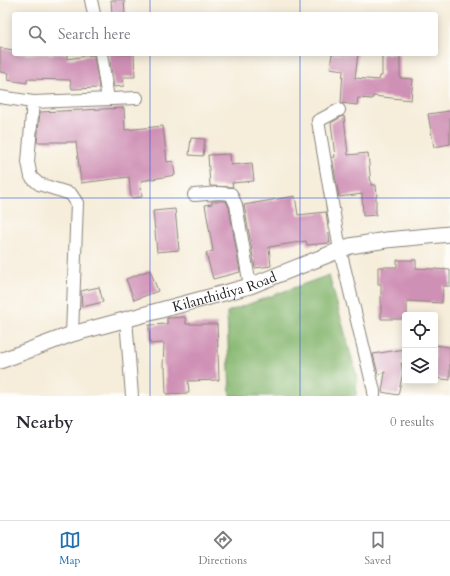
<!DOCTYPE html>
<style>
:root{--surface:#fff;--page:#f2f2f3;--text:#2b2b33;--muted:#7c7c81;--line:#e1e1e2;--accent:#1f6fb2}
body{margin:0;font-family:Cardo,serif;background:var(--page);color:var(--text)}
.controls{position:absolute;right:12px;bottom:12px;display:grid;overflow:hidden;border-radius:4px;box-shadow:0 2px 10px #0003}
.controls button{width:36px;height:36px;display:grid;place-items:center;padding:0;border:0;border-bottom:1px solid var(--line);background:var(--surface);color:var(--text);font:20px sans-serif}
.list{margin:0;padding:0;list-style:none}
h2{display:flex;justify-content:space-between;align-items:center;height:52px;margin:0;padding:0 16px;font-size:17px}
h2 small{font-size:13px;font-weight:400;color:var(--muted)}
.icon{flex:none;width:22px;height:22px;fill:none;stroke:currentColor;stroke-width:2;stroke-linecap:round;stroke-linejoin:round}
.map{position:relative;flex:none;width:450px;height:396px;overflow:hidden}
.search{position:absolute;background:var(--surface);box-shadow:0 2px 10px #0003;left:12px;right:12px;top:12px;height:44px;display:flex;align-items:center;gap:10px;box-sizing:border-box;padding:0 14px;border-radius:4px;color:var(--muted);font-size:15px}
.sheet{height:124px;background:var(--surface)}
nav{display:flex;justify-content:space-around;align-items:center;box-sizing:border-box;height:56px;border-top:1px solid var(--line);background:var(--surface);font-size:11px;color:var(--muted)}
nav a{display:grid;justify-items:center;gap:2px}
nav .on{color:var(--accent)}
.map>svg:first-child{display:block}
.forest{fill:#88b872;stroke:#526a47}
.building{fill:#cf90b5}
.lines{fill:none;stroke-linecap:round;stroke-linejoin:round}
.minor-casing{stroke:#89847b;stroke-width:14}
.tertiary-casing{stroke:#89847b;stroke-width:17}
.minor{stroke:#fff;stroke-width:12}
.tertiary{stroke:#fff;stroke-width:15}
.grid{fill:none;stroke:#1d4ed8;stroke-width:1;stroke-opacity:0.55}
.labels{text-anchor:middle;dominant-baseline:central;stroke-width:4;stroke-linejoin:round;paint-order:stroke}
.street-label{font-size:14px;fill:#1c1c1c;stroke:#fdfcf7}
</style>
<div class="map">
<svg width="450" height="396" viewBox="0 0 450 396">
<rect width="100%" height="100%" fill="#fdfcf7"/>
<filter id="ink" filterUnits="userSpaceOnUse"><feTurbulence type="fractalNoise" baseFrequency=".025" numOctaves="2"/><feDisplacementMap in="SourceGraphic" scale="8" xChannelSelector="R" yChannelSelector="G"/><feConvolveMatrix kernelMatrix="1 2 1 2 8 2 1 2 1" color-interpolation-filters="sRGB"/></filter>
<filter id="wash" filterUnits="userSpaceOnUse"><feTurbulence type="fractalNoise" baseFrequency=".012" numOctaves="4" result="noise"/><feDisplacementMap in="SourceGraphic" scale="16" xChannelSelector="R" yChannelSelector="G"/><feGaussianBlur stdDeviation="0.9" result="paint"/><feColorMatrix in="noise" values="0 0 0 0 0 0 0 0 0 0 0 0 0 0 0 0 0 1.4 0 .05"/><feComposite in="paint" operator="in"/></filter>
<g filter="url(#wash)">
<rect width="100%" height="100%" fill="#f6edda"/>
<path class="forest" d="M329,275L357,377L356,396H230L227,312Z"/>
<g id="blocks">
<path class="building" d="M111,0H124L125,14H112Z
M0,48L14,50V54H67V59L94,55L99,88L72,89L70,80L27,79V83L8,80L9,73L0,72Z
M109,54H134L135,77H123L124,86L114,87Z
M332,54H358L355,78L379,80L380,76H382V54H400V78L413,79L411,100L373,96L372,99L358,98L357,105L341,103L343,70L330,68Z
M124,108L125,130L163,126L167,162L173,161L175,175L141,181L142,197L131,198L129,177L81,183L76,142H37L40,112Z
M450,111V144L434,147L428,114Z
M343,116H344L348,155L368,153L371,185H376L377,196H376V215L363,216L362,194L339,197L332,157H335L331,123Z
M191,138L205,139L203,156L189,155Z
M230,154L231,165L252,163L254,181L232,183L233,187L210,186L208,155Z
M295,196L298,215L326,212L330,243L307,245L306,241L269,247L271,266L255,268L244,205Z
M212,201H226L229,207L240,272L213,279L206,253L213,251L205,205L212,204Z
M175,209L179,250L157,252L153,211Z
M397,260H416V268L450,270V286H443L442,303L407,301V315H405V319H381V284H378V267H397Z
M150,270L158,291L134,300L126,279Z
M99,287L103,302L82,307L81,291Z
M185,317L186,324H217L219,380L188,381L189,393L166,394L165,367H163L164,343L150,344L149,325L167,324V318Z
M435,345L450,347V380L435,378Z
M405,349V363H401L403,372L398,395L382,392L385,372L378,374L373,354Z"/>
</g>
</g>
<g filter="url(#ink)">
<use href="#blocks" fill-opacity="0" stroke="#89847b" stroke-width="1"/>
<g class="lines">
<g class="minor-casing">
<path id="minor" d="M91,0L94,14
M101,54L108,99
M0,97L33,102L137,98
M33,102L28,162L31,177L39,184L71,194L77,203L72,334
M339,110L318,121L340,250L374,391V396
M194,195L219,193L231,194L236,205L250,286
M126,319L132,396"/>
</g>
<g class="tertiary-casing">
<g id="tertiary">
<path id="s1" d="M0,361L72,334L250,286L350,246L386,240L450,234"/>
</g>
</g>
<use href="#minor" class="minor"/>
<use href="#tertiary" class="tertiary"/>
</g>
</g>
<path class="grid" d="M150,0V14M300,0V14M150,54V396M300,54V396M0,198H450"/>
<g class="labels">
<g class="street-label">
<text stroke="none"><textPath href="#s1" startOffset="235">Kilanthidiya Road</textPath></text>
</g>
</g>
</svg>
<div class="controls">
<button><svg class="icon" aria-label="locate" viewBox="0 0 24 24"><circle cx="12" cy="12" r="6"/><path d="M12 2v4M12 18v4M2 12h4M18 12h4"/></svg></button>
<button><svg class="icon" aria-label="layers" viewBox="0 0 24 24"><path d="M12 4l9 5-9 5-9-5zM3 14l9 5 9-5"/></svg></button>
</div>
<div class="search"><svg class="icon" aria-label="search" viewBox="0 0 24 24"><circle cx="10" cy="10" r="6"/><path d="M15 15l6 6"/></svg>Search here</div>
</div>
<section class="sheet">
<h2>Nearby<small>0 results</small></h2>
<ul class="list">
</ul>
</section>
<nav>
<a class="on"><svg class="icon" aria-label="map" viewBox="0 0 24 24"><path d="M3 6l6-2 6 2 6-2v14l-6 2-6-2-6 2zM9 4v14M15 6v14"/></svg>Map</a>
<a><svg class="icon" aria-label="directions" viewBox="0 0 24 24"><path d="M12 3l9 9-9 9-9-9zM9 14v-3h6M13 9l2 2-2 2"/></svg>Directions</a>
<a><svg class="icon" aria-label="saved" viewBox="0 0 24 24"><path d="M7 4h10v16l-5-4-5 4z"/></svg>Saved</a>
</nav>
